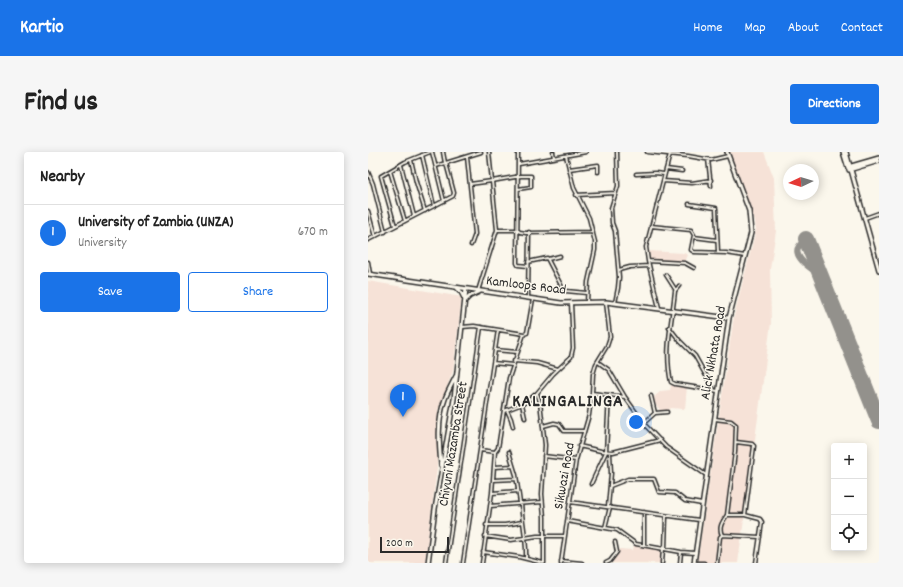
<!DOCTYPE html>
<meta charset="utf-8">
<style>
:root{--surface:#fff;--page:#f6f6f6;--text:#222;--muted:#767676;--line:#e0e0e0;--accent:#1a73e8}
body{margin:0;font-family:Dekko,sans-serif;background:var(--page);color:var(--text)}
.controls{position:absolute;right:12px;bottom:12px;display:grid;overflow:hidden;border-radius:4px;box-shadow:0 2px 10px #0003}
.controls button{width:36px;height:36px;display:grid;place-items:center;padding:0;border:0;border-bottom:1px solid var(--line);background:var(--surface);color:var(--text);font:20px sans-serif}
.compass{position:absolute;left:415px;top:12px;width:36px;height:36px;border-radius:50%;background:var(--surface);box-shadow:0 2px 10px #0003;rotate:266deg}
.scale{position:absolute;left:12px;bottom:10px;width:69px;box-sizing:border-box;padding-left:4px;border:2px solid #2b2b2b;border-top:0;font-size:11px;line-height:14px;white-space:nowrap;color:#2b2b2b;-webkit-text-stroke:3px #fbf7ec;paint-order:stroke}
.you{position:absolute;left:268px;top:270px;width:14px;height:14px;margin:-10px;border:3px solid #fff;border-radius:50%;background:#1a73e8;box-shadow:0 0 0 6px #1a73e833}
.badge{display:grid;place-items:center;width:26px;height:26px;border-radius:50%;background:var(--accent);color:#fff;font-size:13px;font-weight:700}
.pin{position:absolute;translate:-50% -33px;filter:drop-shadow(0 1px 2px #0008)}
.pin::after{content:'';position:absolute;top:21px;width:14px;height:12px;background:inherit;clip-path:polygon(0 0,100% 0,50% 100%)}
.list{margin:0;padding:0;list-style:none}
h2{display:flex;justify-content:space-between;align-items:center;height:52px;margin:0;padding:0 16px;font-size:17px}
h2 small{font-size:13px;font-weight:400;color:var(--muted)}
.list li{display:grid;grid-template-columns:26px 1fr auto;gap:12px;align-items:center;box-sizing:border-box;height:56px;padding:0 16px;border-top:1px solid var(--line)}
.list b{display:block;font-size:15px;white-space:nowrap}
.list p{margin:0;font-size:13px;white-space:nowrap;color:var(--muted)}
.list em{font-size:13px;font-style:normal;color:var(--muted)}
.actions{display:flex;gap:8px;padding:12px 16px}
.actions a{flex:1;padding:9px 0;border:1px solid var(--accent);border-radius:4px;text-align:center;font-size:14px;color:var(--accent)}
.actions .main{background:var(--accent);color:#fff}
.icon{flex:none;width:22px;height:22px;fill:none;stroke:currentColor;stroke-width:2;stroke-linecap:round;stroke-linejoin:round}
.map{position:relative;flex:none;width:511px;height:411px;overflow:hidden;border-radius:4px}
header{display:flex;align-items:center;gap:24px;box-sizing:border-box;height:56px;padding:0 20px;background:var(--accent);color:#fff}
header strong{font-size:19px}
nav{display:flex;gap:22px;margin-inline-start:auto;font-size:14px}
.intro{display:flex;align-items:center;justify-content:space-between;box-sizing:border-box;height:96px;padding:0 24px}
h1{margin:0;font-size:28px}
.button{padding:10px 18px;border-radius:4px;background:var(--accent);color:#fff;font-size:14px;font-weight:700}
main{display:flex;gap:24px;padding:0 24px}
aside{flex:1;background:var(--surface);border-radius:4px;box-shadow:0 2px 10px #0003}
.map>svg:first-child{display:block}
.built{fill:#f6e2d7}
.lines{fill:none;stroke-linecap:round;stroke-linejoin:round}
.taxiway{stroke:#93918c;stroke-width:6}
.runway{stroke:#93918c;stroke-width:16}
.street-casing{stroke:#2b2b2b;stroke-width:5}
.secondary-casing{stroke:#2b2b2b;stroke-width:6}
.street{stroke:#fbf7ec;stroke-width:2}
.secondary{stroke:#fbf7ec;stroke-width:3}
.labels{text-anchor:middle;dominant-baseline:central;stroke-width:3;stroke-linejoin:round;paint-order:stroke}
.street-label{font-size:14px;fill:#2b2b2b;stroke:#fbf7ec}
.district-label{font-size:18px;font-weight:bold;letter-spacing:1px;fill:#2b2b2b;stroke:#fbf7ec}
</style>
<header>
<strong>Kartio</strong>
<nav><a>Home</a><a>Map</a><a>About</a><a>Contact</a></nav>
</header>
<div class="intro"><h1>Find us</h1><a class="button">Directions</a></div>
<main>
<aside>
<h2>Nearby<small></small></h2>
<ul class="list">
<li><span class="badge">1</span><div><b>University of Zambia (UNZA)</b><p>University</p></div><em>670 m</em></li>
</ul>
<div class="actions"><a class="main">Save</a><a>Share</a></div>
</aside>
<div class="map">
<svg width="511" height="411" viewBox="0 0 511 411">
<rect width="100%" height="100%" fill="#fbf7ec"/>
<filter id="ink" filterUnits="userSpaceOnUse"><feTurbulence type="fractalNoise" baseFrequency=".025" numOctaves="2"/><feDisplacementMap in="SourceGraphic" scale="8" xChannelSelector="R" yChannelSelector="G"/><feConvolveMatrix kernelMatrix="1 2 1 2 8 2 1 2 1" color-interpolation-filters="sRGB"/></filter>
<g filter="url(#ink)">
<path class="built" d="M361,0H396L406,26L408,79L402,117L403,171L370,411H329L366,164L388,78L387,69Z
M281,99L316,101L320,103L317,110L281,108Z
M0,129L94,145L85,219L70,259L69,316L57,411H0Z
M305,232L319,234L317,257L302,256L300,259L292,258L287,252L286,245L293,239L302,238L303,233Z
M266,393L295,396L294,411H244L245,408L252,397L265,398Z"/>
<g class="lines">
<path class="taxiway" d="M439,91C436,91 433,90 431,94C423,105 445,118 452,123"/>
<path class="runway" d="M438,87L511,269"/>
<g class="street-casing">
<path id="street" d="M64,0L76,49
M75,0L77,11
M121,0L129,78
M150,0L149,111L150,113L160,114
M185,0L186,6
M279,0L320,4L343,8L360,4
M54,3L66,54
M198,4L206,36L221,66L227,90V98L220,130L219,150
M99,5L107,82L103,93
M340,7L343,34
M43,8L48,30L57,59
M151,12L218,0
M33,13L46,64
M68,14L113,0
M201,17L230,13V20
M298,17L314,19
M22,19L37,69
M0,20L5,32L17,80
M268,22L287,21L296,22
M295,29L324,31L343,28
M102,32L124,29L153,24H163V35L150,37
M208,43L248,41
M321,52L348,56L350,100
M0,59L7,85
M497,66L511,61
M27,74L13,24L37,10L62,0
M283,74L323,78L326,83L323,98L326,100L358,101L377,104
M326,85L349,88
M0,88L85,44L86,41L78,11
M180,107L192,104
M280,109L317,111L326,116
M0,110L2,122
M160,110L179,106L195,137L198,139L219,141
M251,118L262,115L281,114
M298,123L307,137
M311,134L307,139C304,170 296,199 303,230L307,232L350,239
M110,139L129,78H149L152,80L158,81L225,80
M160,146L161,80
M247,151L250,136L251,125L247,79L244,71L243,56L250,34L249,0
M291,156L280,109L278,95L302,2
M94,175L106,174L156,182
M301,175L312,189L327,204L346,238
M127,198L150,200
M146,209L169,211L190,217
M230,210L241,218L257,245L278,274L298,295L338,323
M125,211L145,213
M169,241L172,250L177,293L174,342L176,365V411
M224,241L257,245
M283,244L287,261
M154,252L157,266
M139,258L143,267L145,275
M136,259L154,252L161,248L169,241L185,222L203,205L205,196L203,151
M347,267L363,269L368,273L367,300L359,363H377
M276,271L287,261L299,260
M175,274L186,271L191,272L196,279H216
M368,290L384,292L386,294L377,363L392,367L394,370L388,411
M211,294L233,299L245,300L292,288
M112,298L127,300
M141,300L148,323L152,351
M176,304L208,308
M126,315L145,314
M125,328L148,327
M223,332L238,300L241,243
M242,334L260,327H286L291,340L307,341L317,349L334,352
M124,341L150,339
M202,350L331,368
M153,351C154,370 159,388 158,406
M122,354L174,350
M240,355L243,321L242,301
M199,369L249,378L268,392L313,400L327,401
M118,373H137L154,370
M237,376L242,355
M354,383C350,375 355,369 359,363
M117,384L143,388L169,384H197
M276,393V360
M297,397L298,364
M115,400L151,405L175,411
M193,409L214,411
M78,411L113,175
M95,411L130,178
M114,411L124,341L127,300L130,296L141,226L156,182L159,181L165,147
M193,411L208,308L221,263L224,241L225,222L228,212L239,194L242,185L238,150
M238,411L242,409L249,400L247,390
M294,411L295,396
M312,411L313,400
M326,411H336
M349,411L352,385L354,383L392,385"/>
</g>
<g class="secondary-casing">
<path id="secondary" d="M475,0L480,16
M478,0L511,118
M480,15L511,6
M481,18L511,9
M0,122L193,151L238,150L361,166
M89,136L93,140L97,148
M98,148L102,144L111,140
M73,313C71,292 69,268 77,247C80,239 84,232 88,224
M60,411L67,357L86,247L98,137
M326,411L361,166L383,81L381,59L359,0"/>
</g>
<use href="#street" class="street"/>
<use href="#secondary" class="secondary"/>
</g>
</g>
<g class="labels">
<g class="street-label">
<text transform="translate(158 134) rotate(7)">Kamloops Road</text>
<text transform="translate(346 201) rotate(-80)">Alick Nkhata Road</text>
<text transform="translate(86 292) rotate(-81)">Chiyuni Mazamba Street</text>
<text transform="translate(197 324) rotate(-80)">Sikwazi Road</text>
</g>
<g class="district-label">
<text x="200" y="250">KALINGALINGA</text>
</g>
</g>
</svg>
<div class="controls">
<button>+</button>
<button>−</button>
<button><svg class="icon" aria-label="locate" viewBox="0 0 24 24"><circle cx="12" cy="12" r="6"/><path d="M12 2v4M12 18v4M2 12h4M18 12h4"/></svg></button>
</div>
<svg class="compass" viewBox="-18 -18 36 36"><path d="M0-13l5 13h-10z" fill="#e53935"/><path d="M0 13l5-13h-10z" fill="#767676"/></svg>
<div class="scale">200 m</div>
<div class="you"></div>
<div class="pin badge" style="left:35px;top:265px">1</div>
</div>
</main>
